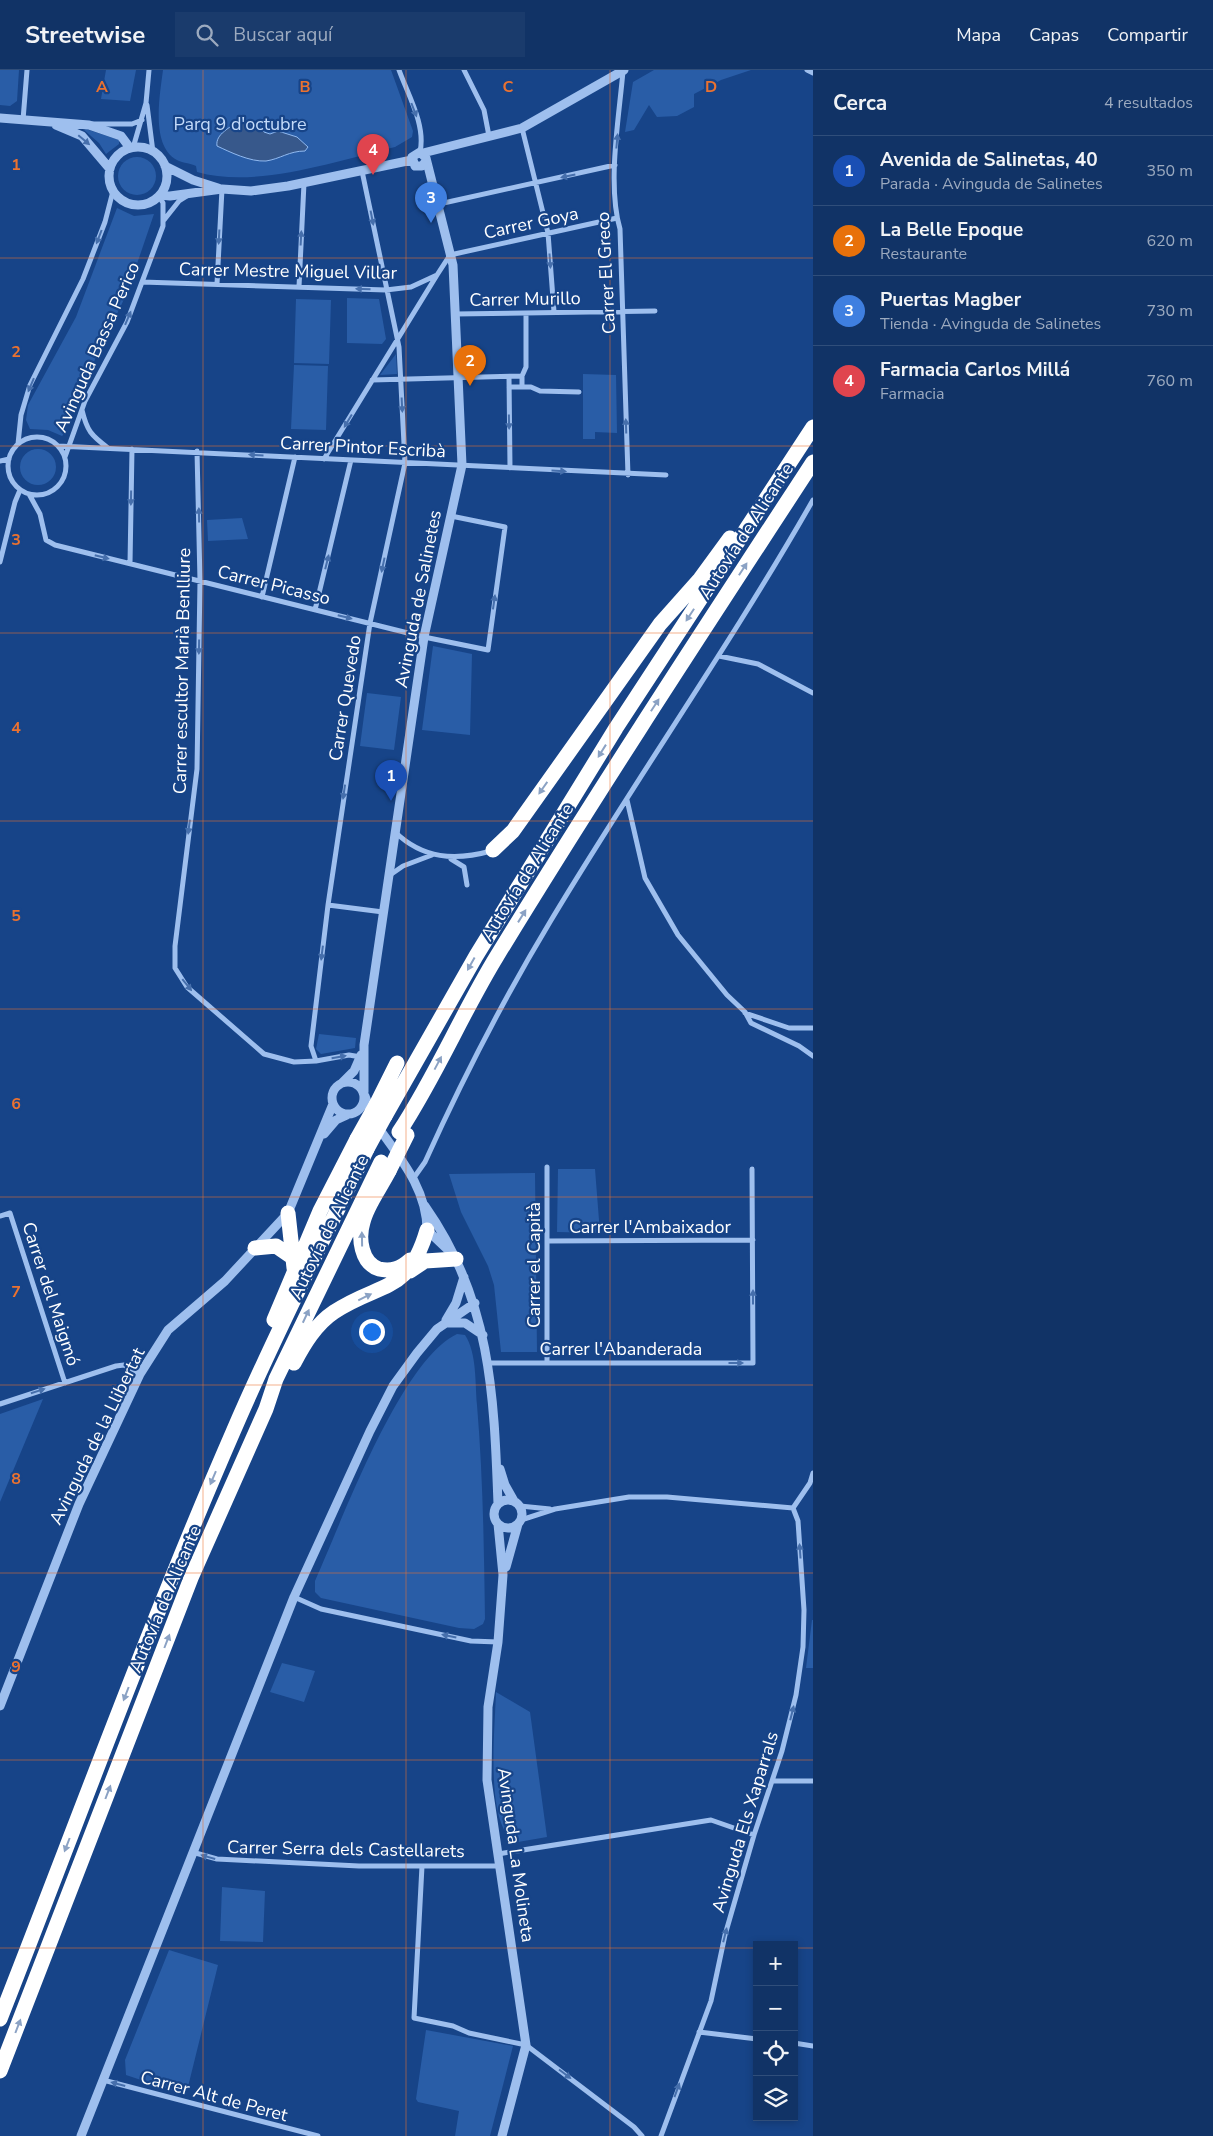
<!DOCTYPE html>
<html lang="es">
<meta charset="utf-8">
<style>
:root{--surface:#136;--page:#1a3b6c;--text:#f1f3f6;--muted:#9caabf;--line:#304e7a;--accent:#bca0f2}
body{margin:0;font-family:"Nunito Sans",sans-serif;background:var(--page);color:var(--text)}
.controls{position:absolute;right:15px;bottom:15px;display:grid;overflow:hidden;border-radius:0px;box-shadow:0 2px 8px #0003}
.controls button{width:45px;height:45px;display:grid;place-items:center;padding:0;border:0;border-bottom:1px solid var(--line);background:var(--surface);color:var(--text);font:25px sans-serif}
.you{position:absolute;left:371px;top:1261px;width:18px;height:18px;margin:-12px;border:4px solid #fff;border-radius:50%;background:#1a73e8;box-shadow:0 0 0 8px #1a73e833}
.badge{display:grid;place-items:center;width:32px;height:32px;border-radius:50%;background:var(--accent);color:#fff;font-size:16px;font-weight:700}
.pin{position:absolute;translate:-50% -41px;filter:drop-shadow(0 1px 2px #0008)}
.pin::after{content:'';position:absolute;top:26px;width:18px;height:15px;background:inherit;clip-path:polygon(0 0,100% 0,50% 100%)}
.list{margin:0;padding:0;list-style:none}
h2{display:flex;justify-content:space-between;align-items:center;height:65px;margin:0;padding:0 20px;font-size:21px}
h2 small{font-size:16px;font-weight:400;color:var(--muted)}
.list li{display:grid;grid-template-columns:32px 1fr auto;gap:15px;align-items:center;box-sizing:border-box;height:70px;padding:0 20px;border-top:1px solid var(--line)}
.list b{display:block;font-size:19px;white-space:nowrap}
.list p{margin:0;font-size:16px;white-space:nowrap;color:var(--muted)}
.list em{font-size:16px;font-style:normal;color:var(--muted)}
.icon{flex:none;width:28px;height:28px;fill:none;stroke:currentColor;stroke-width:2;stroke-linecap:round;stroke-linejoin:round}
.map{position:relative;flex:none;width:813px;height:2066px;overflow:hidden}
header{display:flex;align-items:center;gap:30px;box-sizing:border-box;height:70px;padding:0 25px;background:var(--surface);border-bottom:1px solid var(--line)}
header strong{font-size:24px}
nav{display:flex;gap:28px;margin-inline-start:auto;font-size:18px}
.search{width:350px;height:45px;background:var(--page);display:flex;align-items:center;gap:12px;box-sizing:border-box;padding:0 18px;border-radius:0px;color:var(--muted);font-size:19px}
main{display:flex}
aside{flex:1;background:var(--surface)}
.map>svg:first-child{display:block}
.green{fill:#295da7}
.water{fill:#37588b;stroke:#91baf1}
.lines{fill:none;stroke-linecap:round;stroke-linejoin:round}
.minor{stroke:#9ebfee;stroke-width:5}
.tertiary{stroke:#9ebfee;stroke-width:9}
.motorway{stroke:#fff;stroke-width:15}
.motorway-bridge{stroke:#fff;stroke-width:15}
.oneway{fill:#466fac}
.oneway2{fill:#8ba2c4}
.grid{fill:none;stroke:#eb7230;stroke-width:1;stroke-opacity:0.55}
.labels{text-anchor:middle;dominant-baseline:central;stroke-width:4.5;stroke-linejoin:round;paint-order:stroke}
.park-label{font-size:18px;fill:#c4dbfa;stroke:#174488}
.street-label{font-size:18px;fill:#fff;stroke:#174488}
.grid-label{font-size:16px;text-anchor:middle;font-weight:bold;fill:#eb7230;stroke:#174488;stroke-width:4.5;stroke-linejoin:round;paint-order:stroke}
</style>
<header>
<strong>Streetwise</strong>
<div class="search"><svg class="icon" aria-label="search" viewBox="0 0 24 24"><circle cx="10" cy="10" r="6"/><path d="M15 15l6 6"/></svg>Buscar aquí</div>
<nav><a>Mapa</a><a>Capas</a><a>Compartir</a></nav>
</header>
<main>
<div class="map">
<svg width="813" height="2066" viewBox="0 0 813 2066">
<rect width="100%" height="100%" fill="#174488"/>
<path class="green" d="M0,0H19L17,31L10,36L0,35Z
M106,0H136L130,31L101,29Z
M163,0H391L413,61L412,67L395,77C335,91 257,119 197,102L196,96C190,93 182,93 177,90C150,76 160,24 163,0Z
M654,0H751L721,10L694,24V37L677,46L657,47L649,35L634,60L625,62L633,12Z
M86,59L119,70V74L106,84L99,73L84,60Z
M118 106a19 19 0 1 1 38 0a19 19 0 1 1-38 0Z
M117,138L134,146L154,144L127,223L75,331H71L68,341L71,343L64,364L62,366L48,360L30,359L26,350L28,335L76,247Z
M347,228L379,229L386,269L382,274L347,273Z
M296,229L331,230L329,294L294,293Z
M396,284L397,304L380,305Z
M294,295L328,296L326,360L291,359Z
M583,304L616,305L617,363L595,362V369H583Z
M20 397a18 18 0 1 1 36 0a18 18 0 1 1-36 0Z
M242,448L248,469L208,471L207,450Z
M433,576L472,584L470,665L422,660Z
M367,623L401,627L394,680L360,676Z
M319,964L356,968L355,978L321,984L316,979Z
M558,1099H595L600,1163L557,1162Z
M535,1103L537,1282H501L494,1215L488,1196L461,1142L449,1104Z
M457,1264L465,1265C477,1283 475,1313 477,1335C483,1406 484,1477 485,1549L483,1554L474,1559L459,1558L321,1528L315,1522V1511C342,1451 400,1291 457,1264Z
M43,1329L0,1432V1344Z
M812,1550H813V1598H806Z
M282,1593L315,1601L304,1632L270,1622Z
M496,1622L530,1642L547,1767L518,1772C514,1769 508,1767 506,1763C487,1734 495,1657 496,1622Z
M222,1817L265,1821L263,1872L220,1871Z
M169,1880L218,1895L186,2025L126,2005L125,1990Z
M426,1960L513,1976L490,2066H455L459,2041L418,2032L416,2029Z"/>
<path class="water" d="M239,51L258,56L264,62L270,64L278,61L297,67L308,77L305,81C289,81 280,89 266,91C250,92 230,82 217,76C215,64 231,57 239,51Z"/>
<g class="lines">
<path class="minor" d="M399,0C408,25 426,55 420,82
M464,0L484,40L489,66
M807,0L813,3
M623,1C619,48 607,114 620,159L628,405
M147,35L153,82
M23,50L27,0
M91,54H132L142,50
M522,58L548,163L554,242
M133,78L146,33L149,0
M439,134L615,95
M164,150L179,131L187,126
M142,212L386,220L411,217L437,205L450,185L617,148
M217,214L222,119
M299,217L304,113
M455,244L655,241
M509,307L510,398
M372,310L522,306
M522,316V306L526,297V243
M509,317H531L540,321L579,322
M82,340C87,361 91,365 108,378
M8 396a29 29 0 1 1 58 0a29 29 0 1 1-58 0Z
M18,374L21,345L30,315L83,209L105,152L113,121
M58,376L666,405
M197,381L200,511L197,699L175,876V898L187,917L264,984L294,992L316,991L349,985L361,987
M65,387L85,331L127,252L163,156V133L159,126
M324,389L437,205
M0,391L9,389
M29,424L40,444L46,470L55,475L424,567L488,580L505,457L451,446
M0,492L15,432L20,420
M130,494L132,379
M262,527L295,387
M315,540L351,390
M719,586L758,594L813,623
M627,730L645,808L678,865L727,925L745,942L751,953L799,976L813,986
M395,762C423,789 455,791 491,781
M451,789L464,797L467,815
M390,805L403,796L432,785
M328,835L383,842
M745,943L789,958H813
M316,991L311,976L328,835L370,553L405,393L399,277L362,101
M413,1109L425,1092C462,1010 503,930 550,852C635,710 731,574 813,430
M0,1146L10,1143L65,1313
M547,1171L753,1170
M489,1293H753L752,1099
M547,1293V1097
M0,1334L116,1296L124,1295L140,1304
M520,1436L550,1439
M793,1438L810,1413L813,1403
M521,1450L555,1439L629,1427H667L793,1438
M294,1527L321,1539L471,1571L498,1572
M772,1711H813
M192,1782L217,1789L359,1796H500
M498,1784L711,1750L754,1765
M422,1796L414,1948L453,1956L469,1963L526,1975L634,2057L642,2066
M699,1962L757,1969
M794,1973L813,1976
M103,2010L318,2066
M661,2066L711,1931L725,1865L754,1765L782,1681L796,1625L803,1577L804,1540L798,1451L793,1438"/>
<path class="tertiary" d="M0,48L89,55L121,66L130,78
M56,55L82,66L110,99
M109 106a29 29 0 1 1 58 0a29 29 0 1 1-58 0Z
M423,83L522,58L624,0
M165,96L193,110L218,118
M160,125L170,126L222,119L251,121L288,116L412,90
M332 1028a16 16 0 1 1 32 0a16 16 0 1 1-32 0Z
M342,1013L354,1001L361,985
M364,1022V975L424,567L462,395L453,195L426,88L420,82L412,87L415,96H422L426,91
M365,1026L372,1045
M378,1057C400,1088 427,1119 427,1160L447,1179
M324,1064L336,1050L347,1045
M425,1136C491,1230 494,1324 498,1434
M446,1250L456,1233L464,1207
M445,1253H465L483,1265
M500,1399L505,1415L514,1431
M494 1444a14 14 0 1 1 28 0a14 14 0 1 1-28 0Z
M498,1454L503,1505L498,1572L488,1637L487,1710L526,1975L502,2066
M506,1497L518,1454
M0,1636L79,1434L140,1304L168,1260L225,1211L288,1143L333,1034
M81,2066L294,1527L370,1361L393,1316L417,1283L437,1259L475,1233"/>
<path class="motorway" d="M493,780L513,761L660,554L700,509L730,468
M376,1035L397,993
M385,1046L476,886L616,658L813,357
M399,1062C436,1006 462,943 497,886C599,719 706,556 813,392
M389,1101C381,1117 367,1135 363,1152C358,1168 361,1193 379,1199C392,1202 401,1198 410,1190
M288,1143L294,1198
M255,1178L276,1176L292,1187
M410,1201L425,1191L456,1189
M274,1250L320,1141L357,1069
M294,1293C304,1274 316,1254 334,1242C381,1211 408,1225 427,1160
M0,1949C77,1753 149,1555 233,1362C274,1266 322,1173 367,1079
M0,2001L191,1508L266,1339L276,1309L381,1092"/>
<path class="motorway-bridge" d="M357,1069L376,1035
M367,1079L385,1046
M389,1101L407,1065"/>
</g>
<defs><path id="oneway-solid" d="M-6-.8H1V-3.2L6.5 0L1 3.2V.8H-6Z" transform="scale(1.25)"/></defs>
<g class="oneway">
<use href="#oneway-solid" transform="translate(414 40) rotate(69)"/>
<use href="#oneway-solid" transform="translate(84 70) rotate(40)"/>
<use href="#oneway-solid" transform="translate(617 71) rotate(-85)"/>
<use href="#oneway-solid" transform="translate(568 106) rotate(168)"/>
<use href="#oneway-solid" transform="translate(372 148) rotate(79)"/>
<use href="#oneway-solid" transform="translate(99 167) rotate(111)"/>
<use href="#oneway-solid" transform="translate(219 167) rotate(93)"/>
<use href="#oneway-solid" transform="translate(301 168) rotate(-87)"/>
<use href="#oneway-solid" transform="translate(550 191) rotate(86)"/>
<use href="#oneway-solid" transform="translate(363 219) rotate(-178)"/>
<use href="#oneway-solid" transform="translate(128 248) rotate(-67)"/>
<use href="#oneway-solid" transform="translate(31 315) rotate(113)"/>
<use href="#oneway-solid" transform="translate(402 335) rotate(87)"/>
<use href="#oneway-solid" transform="translate(348 351) rotate(121)"/>
<use href="#oneway-solid" transform="translate(509 352) rotate(89)"/>
<use href="#oneway-solid" transform="translate(626 356) rotate(-92)"/>
<use href="#oneway-solid" transform="translate(256 385) rotate(-177)"/>
<use href="#oneway-solid" transform="translate(559 401) rotate(3)"/>
<use href="#oneway-solid" transform="translate(131 428) rotate(91)"/>
<use href="#oneway-solid" transform="translate(199 445) rotate(-91)"/>
<use href="#oneway-solid" transform="translate(102 487) rotate(14)"/>
<use href="#oneway-solid" transform="translate(327 492) rotate(-76)"/>
<use href="#oneway-solid" transform="translate(383 495) rotate(102)"/>
<use href="#oneway-solid" transform="translate(494 532) rotate(-82)"/>
<use href="#oneway-solid" transform="translate(345 547) rotate(14)"/>
<use href="#oneway-solid" transform="translate(199 577) rotate(91)"/>
<use href="#oneway-solid" transform="translate(344 722) rotate(98)"/>
<use href="#oneway-solid" transform="translate(189 757) rotate(97)"/>
<use href="#oneway-solid" transform="translate(322 883) rotate(97)"/>
<use href="#oneway-solid" transform="translate(187 915) rotate(51)"/>
<use href="#oneway-solid" transform="translate(339 987) rotate(-10)"/>
<use href="#oneway-solid" transform="translate(753 1227) rotate(-90)"/>
<use href="#oneway-solid" transform="translate(736 1293)"/>
<use href="#oneway-solid" transform="translate(38 1321) rotate(-18)"/>
<use href="#oneway-solid" transform="translate(800 1481) rotate(-94)"/>
<use href="#oneway-solid" transform="translate(449 1566) rotate(-168)"/>
<use href="#oneway-solid" transform="translate(792 1643) rotate(-76)"/>
<use href="#oneway-solid" transform="translate(208 1787) rotate(-164)"/>
<use href="#oneway-solid" transform="translate(725 1865) rotate(-76)"/>
<use href="#oneway-solid" transform="translate(565 2004) rotate(37)"/>
<use href="#oneway-solid" transform="translate(118 2014) rotate(-165)"/>
<use href="#oneway-solid" transform="translate(677 2020) rotate(-70)"/>
</g>
<g class="oneway2">
<use href="#oneway-solid" transform="translate(743 499) rotate(-57)"/>
<use href="#oneway-solid" transform="translate(690 545) rotate(123)"/>
<use href="#oneway-solid" transform="translate(655 635) rotate(-57)"/>
<use href="#oneway-solid" transform="translate(602 681) rotate(122)"/>
<use href="#oneway-solid" transform="translate(543 718) rotate(125)"/>
<use href="#oneway-solid" transform="translate(522 846) rotate(-58)"/>
<use href="#oneway-solid" transform="translate(471 894) rotate(119)"/>
<use href="#oneway-solid" transform="translate(438 993) rotate(-62)"/>
<use href="#oneway-solid" transform="translate(362 1169) rotate(-91)"/>
<use href="#oneway-solid" transform="translate(365 1227) rotate(-26)"/>
<use href="#oneway-solid" transform="translate(306 1246) rotate(-65)"/>
<use href="#oneway-solid" transform="translate(213 1408) rotate(113)"/>
<use href="#oneway-solid" transform="translate(167 1571) rotate(-69)"/>
<use href="#oneway-solid" transform="translate(126 1624) rotate(111)"/>
<use href="#oneway-solid" transform="translate(108 1722) rotate(-69)"/>
<use href="#oneway-solid" transform="translate(67 1775) rotate(111)"/>
<use href="#oneway-solid" transform="translate(18 1956) rotate(-69)"/>
</g>
<path class="grid" d="M203,0V2066M406,0V2066M610,0V2066M0,188H813M0,376H813M0,563H813M0,751H813M0,939H813M0,1127H813M0,1315H813M0,1503H813M0,1690H813M0,1878H757M794,1878H813"/>
<g class="labels">
<g class="park-label">
<text x="240" y="54">Parq 9 d'octubre</text>
</g>
<g class="street-label">
<text transform="translate(531 153) rotate(-12)">Carrer Goya</text>
<text transform="translate(288 201) rotate(1)">Carrer Mestre Miguel Villar</text>
<text transform="translate(606 203) rotate(-93)">Carrer El Greco</text>
<text transform="translate(525 229) rotate(-1)">Carrer Murillo</text>
<text transform="translate(97 277) rotate(-66)">Avinguda Bassa Perico</text>
<text transform="translate(363 377) rotate(3)">Carrer Pintor Escribà</text>
<text transform="translate(746 461) rotate(-57)">Autovía de Alicante</text>
<text transform="translate(274 515) rotate(14)">Carrer Picasso</text>
<text transform="translate(418 529) rotate(-79)">Avinguda de Salinetes</text>
<text transform="translate(182 601) rotate(-89)">Carrer escultor Marià Benlliure</text>
<text transform="translate(345 628) rotate(-81)">Carrer Quevedo</text>
<text transform="translate(527 802) rotate(-58)">Autovía de Alicante</text>
<text transform="translate(329 1157) rotate(-64)">Autovía de Alicante</text>
<text x="650" y="1157">Carrer l'Ambaixador</text>
<text transform="translate(534 1195) rotate(-90)">Carrer el Capità</text>
<text transform="translate(51 1224) rotate(72)">Carrer del Maigmó</text>
<text x="621" y="1279">Carrer l'Abanderada</text>
<text transform="translate(97 1366) rotate(-64)">Avinguda de la Llibertat</text>
<text transform="translate(165 1529) rotate(-67)">Autovía de Alicante</text>
<text transform="translate(745 1752) rotate(-73)">Avinguda Els Xaparrals</text>
<text transform="translate(346 1779) rotate(1)">Carrer Serra dels Castellarets</text>
<text transform="translate(516 1785) rotate(82)">Avinguda La Molineta</text>
<text transform="translate(214 2026) rotate(15)">Carrer Alt de Peret</text>
</g>
</g>
<g class="grid-label">
<text x="102" y="22">A</text>
<text x="305" y="22">B</text>
<text x="508" y="22">C</text>
<text x="711" y="22">D</text>
<text x="16" y="100">1</text>
<text x="16" y="287">2</text>
<text x="16" y="475">3</text>
<text x="16" y="663">4</text>
<text x="16" y="851">5</text>
<text x="16" y="1039">6</text>
<text x="16" y="1227">7</text>
<text x="16" y="1414">8</text>
<text x="16" y="1602">9</text>
</g>
</svg>
<div class="controls">
<button>+</button>
<button>−</button>
<button><svg class="icon" aria-label="locate" viewBox="0 0 24 24"><circle cx="12" cy="12" r="6"/><path d="M12 2v4M12 18v4M2 12h4M18 12h4"/></svg></button>
<button><svg class="icon" aria-label="layers" viewBox="0 0 24 24"><path d="M12 4l9 5-9 5-9-5zM3 14l9 5 9-5"/></svg></button>
</div>
<div class="you"></div>
<div class="pin badge" style="left:391px;top:731px;background:#1a4fb4">1</div>
<div class="pin badge" style="left:470px;top:316px;background:#e8710a">2</div>
<div class="pin badge" style="left:431px;top:153px;background:#3f7fe0">3</div>
<div class="pin badge" style="left:373px;top:105px;background:#e0444e">4</div>
</div>
<aside>
<h2>Cerca<small>4 resultados</small></h2>
<ul class="list">
<li><span class="badge" style="background:#1a4fb4">1</span><div><b>Avenida de Salinetas, 40</b><p>Parada · Avinguda de Salinetes</p></div><em>350 m</em></li>
<li><span class="badge" style="background:#e8710a">2</span><div><b>La Belle Epoque</b><p>Restaurante</p></div><em>620 m</em></li>
<li><span class="badge" style="background:#3f7fe0">3</span><div><b>Puertas Magber</b><p>Tienda · Avinguda de Salinetes</p></div><em>730 m</em></li>
<li><span class="badge" style="background:#e0444e">4</span><div><b>Farmacia Carlos Millá</b><p>Farmacia</p></div><em>760 m</em></li>
</ul>
</aside>
</main>
